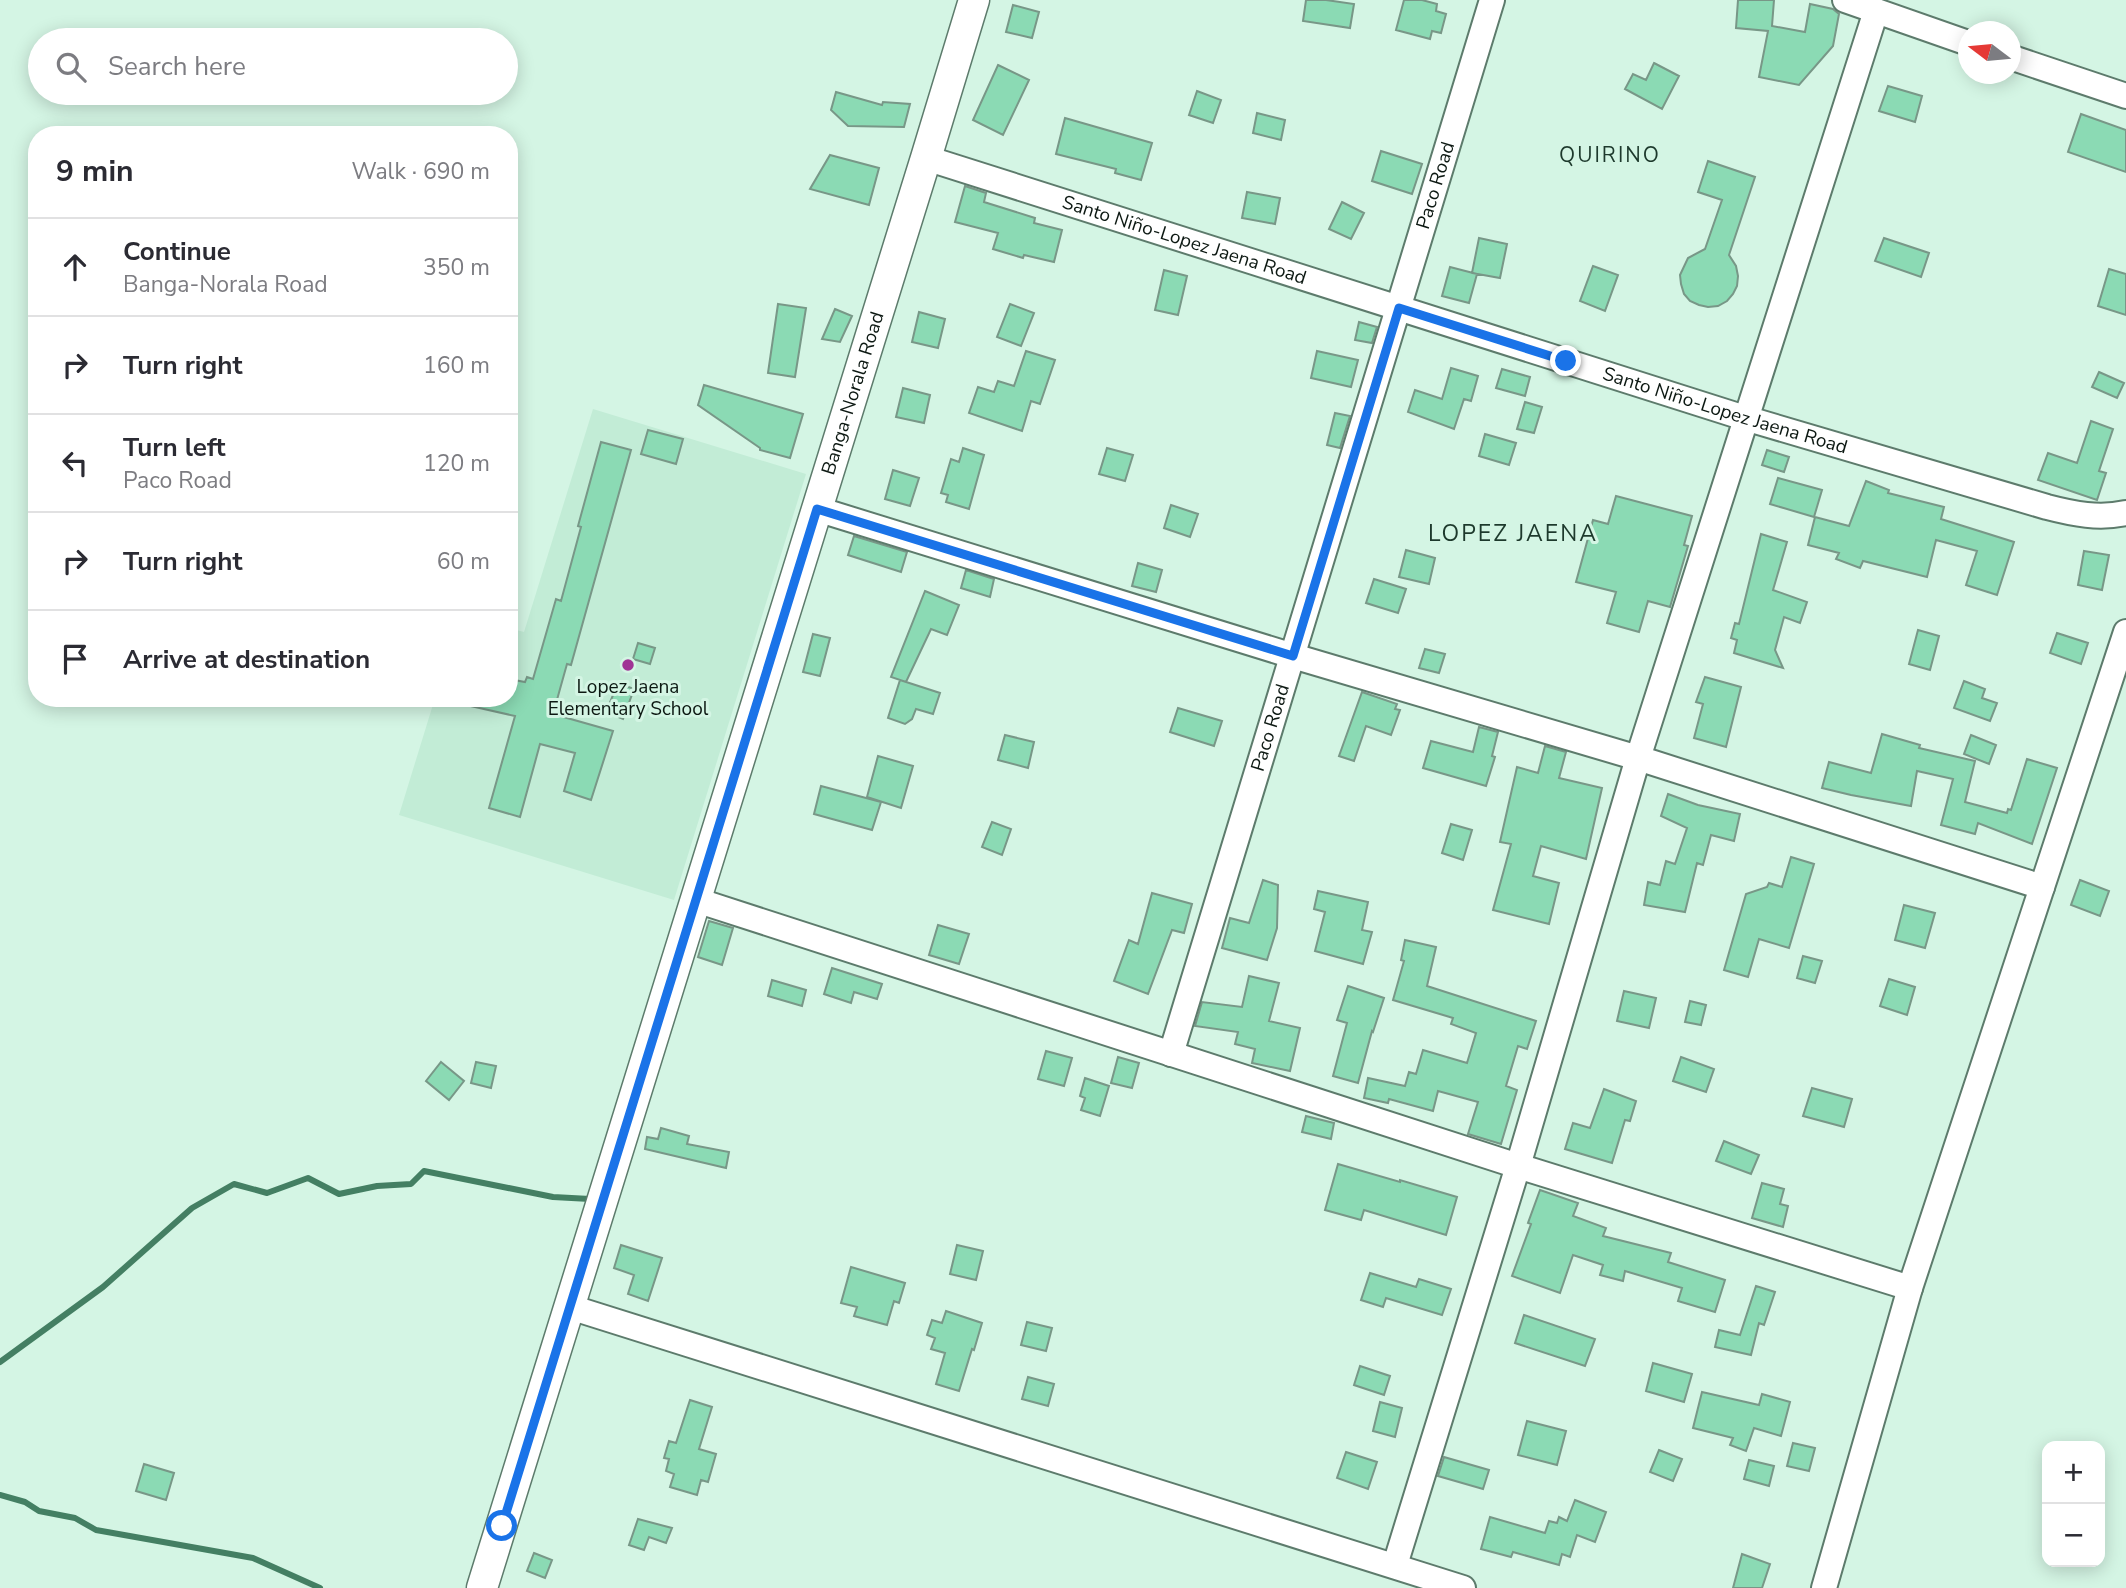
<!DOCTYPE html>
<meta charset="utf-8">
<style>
:root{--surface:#fff;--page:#f7f7f7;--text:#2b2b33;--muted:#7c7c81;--line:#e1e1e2}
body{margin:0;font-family:"Nunito Sans",sans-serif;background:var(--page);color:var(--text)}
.controls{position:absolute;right:21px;bottom:21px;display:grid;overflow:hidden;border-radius:14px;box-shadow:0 4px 18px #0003}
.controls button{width:63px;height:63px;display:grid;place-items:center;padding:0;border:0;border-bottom:2px solid var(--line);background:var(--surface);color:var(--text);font:35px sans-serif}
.compass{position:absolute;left:1958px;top:21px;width:63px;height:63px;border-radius:50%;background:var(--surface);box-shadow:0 4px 18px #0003;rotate:286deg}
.stop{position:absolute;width:21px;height:21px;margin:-16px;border:5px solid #1a73e8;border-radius:50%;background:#fff}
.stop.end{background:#1a73e8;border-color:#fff;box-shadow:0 2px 7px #0008}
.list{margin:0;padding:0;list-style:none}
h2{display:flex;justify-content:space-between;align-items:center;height:91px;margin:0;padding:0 28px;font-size:30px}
h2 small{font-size:23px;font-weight:400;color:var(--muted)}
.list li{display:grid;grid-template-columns:46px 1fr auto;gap:21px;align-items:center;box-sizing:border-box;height:98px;padding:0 28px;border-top:2px solid var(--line)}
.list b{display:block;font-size:26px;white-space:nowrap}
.list p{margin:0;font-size:23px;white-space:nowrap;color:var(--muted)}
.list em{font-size:23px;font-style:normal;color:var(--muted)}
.icon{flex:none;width:38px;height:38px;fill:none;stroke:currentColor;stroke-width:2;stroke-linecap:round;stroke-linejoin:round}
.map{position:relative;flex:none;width:2126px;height:1588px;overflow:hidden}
.search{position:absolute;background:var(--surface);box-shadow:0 4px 18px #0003;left:28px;top:28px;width:490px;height:77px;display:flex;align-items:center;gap:18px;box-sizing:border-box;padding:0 24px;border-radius:38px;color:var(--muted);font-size:26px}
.panel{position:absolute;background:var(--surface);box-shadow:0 4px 18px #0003;left:28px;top:126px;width:490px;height:581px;border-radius:28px}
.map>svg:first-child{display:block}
.built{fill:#c2ecd6}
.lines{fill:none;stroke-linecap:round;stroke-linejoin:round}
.stream{stroke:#447f63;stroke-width:6}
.building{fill:#8bdab4;stroke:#789787;stroke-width:2}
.minor-casing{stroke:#5d7b6c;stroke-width:28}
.major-casing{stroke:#5d7b6c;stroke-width:33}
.minor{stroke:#fff;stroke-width:24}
.major{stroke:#fff;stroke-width:30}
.route{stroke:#1a73e8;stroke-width:9}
.poi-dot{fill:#a03495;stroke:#d4f5e4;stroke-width:2.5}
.labels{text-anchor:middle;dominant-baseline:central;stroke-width:6;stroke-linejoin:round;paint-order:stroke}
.street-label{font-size:19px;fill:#0c1812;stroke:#d4f5e4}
.poi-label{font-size:19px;fill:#0c1812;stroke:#d4f5e4}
.neighbourhood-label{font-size:21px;letter-spacing:2px;fill:#1d392c;stroke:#d4f5e4}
.quarter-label{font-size:23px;letter-spacing:2px;fill:#1d392c;stroke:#d4f5e4}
</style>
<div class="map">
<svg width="2126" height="1588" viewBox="0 0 2126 1588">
<rect width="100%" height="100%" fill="#d4f5e4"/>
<path class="built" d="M593,409L806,474L674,900L399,815L435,698H509V628L524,632Z"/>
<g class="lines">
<path class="stream" d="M0,1362L103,1287L192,1208L234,1184L267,1193L308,1178L339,1194L377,1186L411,1184L424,1171L553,1197L590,1199
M0,1495L25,1502L39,1511L75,1518L96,1530L253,1558L320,1588"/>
</g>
<path class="building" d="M1306,0H1326L1354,4L1350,28L1303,21Z
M1404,0H1422L1437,4L1436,11L1446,14L1441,33L1432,31L1430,39L1396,30Z
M1738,0H1774L1772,26L1805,32L1810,4L1833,9L1839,14L1833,46L1799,85L1759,77L1768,31L1736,28Z
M1013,5L1039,12L1032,38L1006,32Z
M1654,63L1679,76L1662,109L1625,89L1633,74L1646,80Z
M998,65L1029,80L1003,135L973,120Z
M1888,86L1922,96L1915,122L1879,111Z
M1197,91L1221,100L1213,123L1189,115Z
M836,92L882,105L883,102L910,104L904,127L848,126L831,110Z
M1257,113L1285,120L1281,140L1253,133Z
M2081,114L2126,130V172L2068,152Z
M1065,118L1152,143L1141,180L1115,173L1116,169L1056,154Z
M1381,151L1422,164L1412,194L1372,181Z
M830,155L879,168L869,205L810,189Z
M1708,161L1755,177L1729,255L1736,266L1738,276L1737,286L1733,294L1727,301L1718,306L1708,307L1699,305L1690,301L1684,294L1681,284L1680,275L1688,258L1705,249L1722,200L1698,192Z
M965,186L986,193L984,202L1035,218L1034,223L1062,230L1054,262L1024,255L1023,258L993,249L998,233L955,222Z
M1247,192L1280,198L1275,224L1242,218Z
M1342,202L1364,213L1351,239L1329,229Z
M1479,238L1507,244L1500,278L1472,273Z
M1884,238L1929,253L1921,277L1875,261Z
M1593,266L1618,275L1605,311L1580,301Z
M1450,267L1477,274L1469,303L1442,296Z
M2109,269L2126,274V315L2098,306Z
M1164,270L1187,276L1178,315L1155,310Z
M778,304L806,308L795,377L768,373Z
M1010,304L1034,313L1021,346L997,337Z
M835,309L852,316L840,342L822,339Z
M919,312L945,319L938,348L912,342Z
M1359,322L1377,327L1372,343L1355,340Z
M1026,351L1055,360L1040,404L1031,401L1022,431L969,413L978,387L994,392L998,381L1014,386Z
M1317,351L1358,360L1351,387L1311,378Z
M1451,368L1478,376L1471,401L1464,399L1454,429L1408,412L1415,390L1442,399Z
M1502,369L1530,377L1525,396L1496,388Z
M2099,372L2124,383L2117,398L2092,387Z
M704,385L803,414L790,458L760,450V448L698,405Z
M903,388L930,395L924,423L896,417Z
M1525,402L1542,407L1534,433L1517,429Z
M1335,413L1350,416L1340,448L1327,445Z
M2091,421L2113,429L2099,471L2106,473L2097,500L2038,480L2048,453L2077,463Z
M648,430L683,439L676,464L641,454Z
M1485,434L1516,443L1509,465L1479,456Z
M601,442L631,450L571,665L567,664L553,714L613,731L591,800L564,791L575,753L540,744L520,817L489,808L515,716L466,705L467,698H509V679L525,682L527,677L533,679L556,599L561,601L581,527L578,526Z
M963,448L984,455L969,509L946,502L948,495L941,493L951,459L959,462Z
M1107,448L1133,455L1125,481L1099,474Z
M1767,450L1789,457L1784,472L1762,465Z
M893,470L919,478L910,506L885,499Z
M1778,478L1822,490L1814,517L1770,504Z
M1866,481L1889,490L1888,493L1944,507L1941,519L2014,542L1997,595L1966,585L1977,551L1936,540L1927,577L1863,561L1860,568L1836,559L1839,553L1808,545L1815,517L1849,526Z
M1616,496L1692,516L1684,545L1688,546L1670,607L1648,601L1639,632L1607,623L1616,592L1576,582L1593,520L1608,524Z
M1171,505L1198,514L1190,537L1164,528Z
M1761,534L1787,542L1773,590L1807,602L1800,623L1784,617L1775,650L1783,668L1734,653L1737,640L1731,638L1735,623L1739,624Z
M854,536L907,552L901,572L848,555Z
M1406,550L1435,558L1429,584L1399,577Z
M2084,551L2109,555L2102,590L2078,585Z
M1138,563L1162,570L1156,592L1132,586Z
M966,570L994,579L990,597L961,588Z
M1374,579L1406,589L1398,613L1366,603Z
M925,591L959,605L947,635L931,629L906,682L891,677Z
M1918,630L1939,636L1930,670L1909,664Z
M2057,633L2088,643L2081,664L2050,653Z
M813,634L830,638L820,676L803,672Z
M638,643L655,648L650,664L633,659Z
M1425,649L1445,654L1439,673L1419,668Z
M1705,677L1741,687L1726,747L1694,738L1703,704L1696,702Z
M900,680L940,693L933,714L916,709L912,719L905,724L888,718Z
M1964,681L1985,689L1982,698L1997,703L1990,721L1954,708Z
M618,683L634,689L623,719L606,712Z
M1362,692L1397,704L1395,709L1400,710L1391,735L1366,726L1354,761L1339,756Z
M1178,708L1222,721L1214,746L1170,732Z
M1479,727L1498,732L1492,756L1495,757L1486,786L1423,768L1431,741L1473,752Z
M1882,734L1920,745L1919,748L1975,761L1965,802L2007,813L2008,809L2011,810L2027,759L2057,768L2032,844L1978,823L1975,834L1941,825L1953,779L1917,771L1911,806L1851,795L1822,788L1829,762L1871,773Z
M1005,735L1034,742L1028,768L998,760Z
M1971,735L1996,745L1989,764L1964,754Z
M1545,746L1566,752L1559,778L1602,788L1586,859L1541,846L1533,876L1559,883L1549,924L1493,910L1511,844L1500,842L1517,767L1538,773Z
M878,756L913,766L901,808L867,797Z
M821,786L881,802L872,830L814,814Z
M1668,794L1698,805L1740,814L1734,841L1711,835L1703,865L1697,863L1685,912L1644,905L1648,882L1660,885L1666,861L1675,864L1687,828L1661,816Z
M992,822L1011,829L1002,855L982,847Z
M1451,824L1472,830L1463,860L1442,853Z
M1791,857L1814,864L1789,948L1759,939L1748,977L1724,970L1746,894L1767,887L1769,883L1782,887Z
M1263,880L1278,885L1277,928L1267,960L1222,948L1230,918L1249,923Z
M2080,880L2109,891L2100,916L2071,905Z
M1318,891L1368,902L1362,930L1372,932L1363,964L1315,951L1325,912L1314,909Z
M1152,893L1192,904L1184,933L1172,930L1148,994L1114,981L1129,940L1138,944Z
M1904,905L1935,913L1925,948L1895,940Z
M709,921L733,928L722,965L698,957Z
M938,925L969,934L959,964L929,955Z
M1405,940L1436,947L1427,986L1536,1021L1527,1049L1518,1046L1506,1086L1517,1090L1501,1144L1468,1134L1478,1102L1438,1091L1433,1111L1389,1099L1388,1103L1364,1098L1368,1078L1405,1086L1409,1072L1416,1074L1423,1050L1467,1063L1476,1033L1451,1024L1453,1018L1393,1000L1404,961L1401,960Z
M1803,956L1822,961L1815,983L1797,978Z
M832,968L882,984L877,999L854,992L851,1003L824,994Z
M1249,976L1279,983L1269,1021L1300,1028L1290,1071L1252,1063L1255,1049L1235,1044L1238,1032L1195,1026L1202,1002L1242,1007Z
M1889,979L1915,987L1907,1015L1880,1006Z
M772,980L806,990L802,1006L768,996Z
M1348,986L1384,998L1373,1032L1372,1031L1358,1083L1333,1076L1347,1023L1337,1020Z
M1624,991L1656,998L1649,1028L1617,1021Z
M1690,1001L1706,1005L1701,1025L1685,1022Z
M1046,1051L1072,1058L1064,1086L1038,1079Z
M1118,1057L1139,1063L1132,1088L1111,1083Z
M1681,1057L1714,1069L1706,1092L1673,1081Z
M441,1062L464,1081L449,1100L426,1081Z
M476,1062L496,1066L491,1088L471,1083Z
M1085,1078L1109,1086L1100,1116L1081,1110L1085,1098L1080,1096Z
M1812,1088L1852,1099L1844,1127L1803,1116Z
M1604,1089L1636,1101L1630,1121L1625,1120L1612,1163L1565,1149L1573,1123L1590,1128Z
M1306,1116L1334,1123L1331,1139L1302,1132Z
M661,1128L689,1136L687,1144L729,1152L726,1168L645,1149L647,1137L658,1139Z
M1724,1141L1759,1155L1751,1174L1716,1161Z
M1338,1164L1400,1182V1180L1457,1197L1446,1235L1364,1210L1361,1220L1325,1210Z
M1762,1183L1784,1189L1780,1204L1788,1206L1783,1227L1752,1218Z
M1540,1190L1578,1203L1573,1216L1606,1228L1603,1236L1671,1253L1668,1262L1725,1280L1715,1312L1678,1301L1682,1288L1625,1271L1623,1281L1600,1275L1603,1265L1573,1255L1560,1293L1512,1276L1531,1224L1528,1223Z
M621,1245L662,1258L648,1301L628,1294L634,1275L614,1268Z
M957,1245L983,1251L976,1280L950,1274Z
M851,1267L905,1283L899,1303L894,1301L887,1325L854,1316L857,1307L841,1303Z
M1370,1273L1416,1287L1419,1279L1451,1289L1442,1315L1386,1298L1383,1307L1361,1300Z
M1756,1286L1775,1292L1764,1325L1759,1323L1751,1355L1715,1347L1719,1330L1740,1335Z
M946,1311L982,1323L974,1350L972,1349L959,1391L936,1384L945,1353L931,1349L935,1338L927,1335L932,1320L942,1323Z
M1524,1315L1595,1339L1585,1366L1515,1343Z
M1027,1322L1052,1328L1046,1351L1021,1345Z
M1653,1363L1692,1374L1684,1402L1646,1391Z
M1360,1366L1390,1376L1384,1395L1354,1385Z
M1028,1377L1054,1384L1048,1406L1022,1399Z
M1702,1392L1759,1405L1762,1394L1790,1402L1781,1436L1754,1428L1746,1451L1730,1445L1733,1438L1693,1428Z
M690,1400L712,1407L699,1449L716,1454L708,1482L701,1480L697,1495L670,1487L674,1474L666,1471L669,1459L664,1458L669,1441L676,1443Z
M1380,1402L1402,1408L1395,1437L1373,1431Z
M1527,1421L1566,1431L1557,1465L1518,1455Z
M1793,1443L1815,1448L1809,1471L1787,1466Z
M1659,1450L1682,1459L1673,1481L1650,1472Z
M1346,1452L1377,1462L1368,1489L1337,1478Z
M1444,1457L1489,1470L1483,1489L1438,1476Z
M1749,1460L1774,1466L1769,1486L1744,1479Z
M144,1464L174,1473L166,1500L136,1491Z
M1575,1500L1606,1512L1595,1542L1577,1535L1570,1557L1562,1554L1559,1565L1513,1552L1511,1557L1481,1549L1490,1517L1545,1533L1549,1521L1557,1523L1559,1517L1567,1521Z
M638,1519L672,1528L666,1543L649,1537L644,1550L629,1545Z
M534,1553L552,1560L545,1578L527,1571Z
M1742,1554L1770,1564L1762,1588H1733Z"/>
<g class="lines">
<g class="minor-casing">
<g id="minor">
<path d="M1845,0L1968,43"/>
<path d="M2010,57L2126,96"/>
<path id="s1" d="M926,158L1745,418L2047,507C2074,514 2099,519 2126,513"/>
<path d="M817,509L1293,656L1638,758L2042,887"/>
<path d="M696,900L1518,1166L1910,1288"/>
<path id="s2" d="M1171,1054L1492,0"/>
<path d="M570,1307L1463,1588"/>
<path d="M1395,1565L1518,1166L1638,758L1876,11"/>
<path d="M1824,1588L1910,1288L2126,632"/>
</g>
</g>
<g class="major-casing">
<g id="major">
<path id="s3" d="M482,1588L926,158L974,0"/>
</g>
</g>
<use href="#minor" class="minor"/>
<use href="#major" class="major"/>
</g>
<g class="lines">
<path class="route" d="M502,1526L817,509L1293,656L1399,308L1566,361"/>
</g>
<circle class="poi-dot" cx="628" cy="665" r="7"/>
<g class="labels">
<g class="street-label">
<text stroke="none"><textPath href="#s2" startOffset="908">Paco Road</textPath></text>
<text stroke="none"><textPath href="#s1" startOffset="271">Santo Niño-Lopez Jaena Road</textPath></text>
<text stroke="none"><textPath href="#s3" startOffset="1251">Banga-Norala Road</textPath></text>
<text stroke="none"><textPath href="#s1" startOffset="838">Santo Niño-Lopez Jaena Road</textPath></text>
<text stroke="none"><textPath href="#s2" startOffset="341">Paco Road</textPath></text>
</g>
<g class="poi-label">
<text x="628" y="687">Lopez Jaena<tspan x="628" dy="22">Elementary School</tspan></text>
</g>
<g class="neighbourhood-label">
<text x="1610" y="155">QUIRINO</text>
</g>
<g class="quarter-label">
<text x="1513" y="533">LOPEZ JAENA</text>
</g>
</g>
</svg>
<div class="controls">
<button>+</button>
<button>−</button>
</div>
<svg class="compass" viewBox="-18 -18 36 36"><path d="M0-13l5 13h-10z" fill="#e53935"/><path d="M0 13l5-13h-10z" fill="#7c7c81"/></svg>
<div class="stop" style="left:502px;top:1526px"></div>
<div class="stop end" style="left:1566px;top:361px"></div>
<div class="search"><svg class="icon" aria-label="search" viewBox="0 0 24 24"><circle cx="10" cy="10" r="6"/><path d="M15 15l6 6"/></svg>Search here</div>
<section class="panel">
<h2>9 min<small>Walk · 690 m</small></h2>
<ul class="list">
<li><svg class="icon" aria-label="ahead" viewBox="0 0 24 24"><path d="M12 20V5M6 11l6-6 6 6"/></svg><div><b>Continue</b><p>Banga-Norala Road</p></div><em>350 m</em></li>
<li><svg class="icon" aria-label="right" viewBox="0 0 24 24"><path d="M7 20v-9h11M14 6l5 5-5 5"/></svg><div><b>Turn right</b></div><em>160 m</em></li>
<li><svg class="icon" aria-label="left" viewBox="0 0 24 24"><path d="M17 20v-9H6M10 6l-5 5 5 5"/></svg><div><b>Turn left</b><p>Paco Road</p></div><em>120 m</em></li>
<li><svg class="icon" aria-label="right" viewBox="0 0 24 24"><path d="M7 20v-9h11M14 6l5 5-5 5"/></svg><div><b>Turn right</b></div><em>60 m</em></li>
<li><svg class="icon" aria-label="arrive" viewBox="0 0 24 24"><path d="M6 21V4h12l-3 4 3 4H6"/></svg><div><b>Arrive at destination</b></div></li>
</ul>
</section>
</div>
